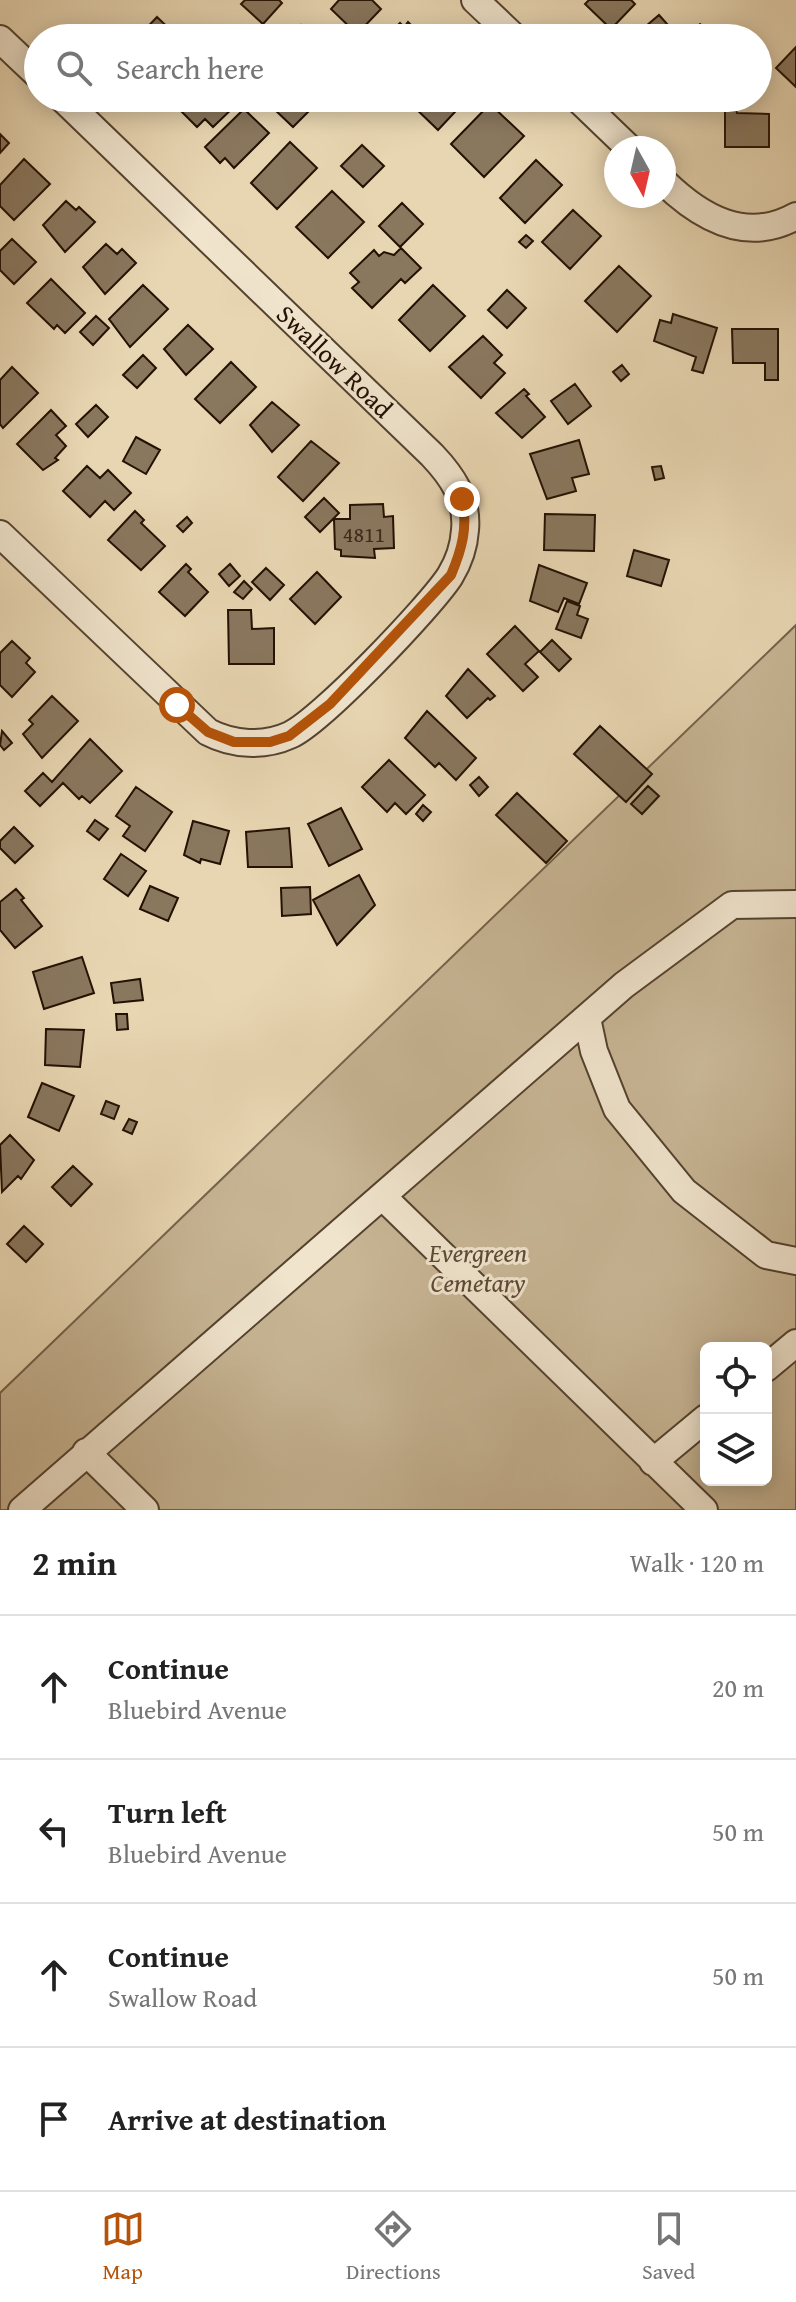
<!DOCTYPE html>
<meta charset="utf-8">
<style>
:root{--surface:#fff;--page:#f6f6f6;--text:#222;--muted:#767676;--line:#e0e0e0;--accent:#b45309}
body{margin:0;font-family:"Gentium Book Plus",serif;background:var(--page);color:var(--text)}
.controls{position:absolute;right:24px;bottom:24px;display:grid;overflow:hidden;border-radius:12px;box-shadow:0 4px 20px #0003}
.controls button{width:72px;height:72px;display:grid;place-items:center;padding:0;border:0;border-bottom:2px solid var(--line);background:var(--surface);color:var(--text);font:40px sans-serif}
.compass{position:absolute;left:604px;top:136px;width:72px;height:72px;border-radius:50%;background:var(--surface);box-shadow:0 4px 20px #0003;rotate:172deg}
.stop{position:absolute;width:24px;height:24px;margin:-18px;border:6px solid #b45309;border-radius:50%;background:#fff}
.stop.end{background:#b45309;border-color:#fff;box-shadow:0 2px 8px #0008}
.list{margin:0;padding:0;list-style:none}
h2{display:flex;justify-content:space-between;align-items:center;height:104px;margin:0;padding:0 32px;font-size:34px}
h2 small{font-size:26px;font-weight:400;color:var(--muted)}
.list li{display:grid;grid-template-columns:52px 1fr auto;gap:24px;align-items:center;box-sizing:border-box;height:144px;padding:0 32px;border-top:2px solid var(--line)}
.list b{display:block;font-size:30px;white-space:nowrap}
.list p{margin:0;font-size:26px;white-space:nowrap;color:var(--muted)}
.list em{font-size:26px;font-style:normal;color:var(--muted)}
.icon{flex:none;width:44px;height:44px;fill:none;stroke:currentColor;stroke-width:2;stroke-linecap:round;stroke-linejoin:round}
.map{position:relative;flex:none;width:796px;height:1510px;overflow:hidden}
.search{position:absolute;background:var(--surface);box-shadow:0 4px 20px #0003;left:24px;right:24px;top:24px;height:88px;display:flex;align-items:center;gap:20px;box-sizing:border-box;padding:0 28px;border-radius:44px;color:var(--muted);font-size:30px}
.sheet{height:680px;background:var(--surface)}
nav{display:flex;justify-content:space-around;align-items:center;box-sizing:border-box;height:112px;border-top:2px solid var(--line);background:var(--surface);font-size:22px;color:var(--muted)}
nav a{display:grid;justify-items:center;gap:4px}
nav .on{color:var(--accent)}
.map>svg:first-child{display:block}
.green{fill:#c7b594;stroke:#75634c;stroke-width:2;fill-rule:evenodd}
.building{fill:#89775e;stroke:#231103;stroke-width:2}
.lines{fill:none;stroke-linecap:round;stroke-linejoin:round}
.minor-casing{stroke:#54422f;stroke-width:30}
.minor{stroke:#f0e4cd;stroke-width:26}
.route{stroke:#b45309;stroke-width:10}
.labels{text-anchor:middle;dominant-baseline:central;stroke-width:6;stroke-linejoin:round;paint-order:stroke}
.number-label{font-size:22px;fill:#3c2a1a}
.street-label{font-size:26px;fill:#231103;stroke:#f0e4cd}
.park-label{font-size:26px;font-style:italic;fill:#5c4a36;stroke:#f0e4cd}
</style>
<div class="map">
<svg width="796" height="1510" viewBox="0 0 796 1510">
<rect width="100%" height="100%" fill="#e8d6b2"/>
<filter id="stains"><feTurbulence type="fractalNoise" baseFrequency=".0025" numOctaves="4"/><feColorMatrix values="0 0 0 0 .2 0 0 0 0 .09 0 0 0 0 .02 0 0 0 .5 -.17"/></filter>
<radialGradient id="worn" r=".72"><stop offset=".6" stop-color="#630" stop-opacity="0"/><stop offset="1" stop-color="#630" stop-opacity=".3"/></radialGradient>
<path class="green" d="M796,625V1510H0V1393ZM706,1348H766V1480H706Z"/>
<path class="building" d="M245,0H279L282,3L263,24L241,4Z
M339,0H372L381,9L357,34L331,9Z
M589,0H631L635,4L611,29L585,4Z
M659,15L675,33L669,38H632Z
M157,17L179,38H137Z
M408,22L424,38H385L400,23L404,27Z
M700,24L707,31L697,38L691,32Z
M301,25L314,38H289Z
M796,47V87L776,68Z
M168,98H235L239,102L213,127L205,119L197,127Z
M285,98H302L312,108L293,127L274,109Z
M416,98H468L438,130L410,103Z
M675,98H706L693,110L682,99L679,102Z
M490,104L524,136L484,177L451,144Z
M244,109L269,133L234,168L225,158L220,163L205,147Z
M725,109H736L737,113L769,114V147H725Z
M0,134L9,143L0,153Z
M290,142L317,168L277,209L251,183Z
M362,145L384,166L363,187L341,166Z
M24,159L50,184L14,220L0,206V185Z
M536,160L562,185L525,223L500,198Z
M332,191L364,222L328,258L296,227Z
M66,201L76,210L79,207L95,222L65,252L43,225Z
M402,203L423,224L400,247L379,226Z
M573,210L601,236L570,269L542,242Z
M526,235L533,241L526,248L519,242Z
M12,239L36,262L14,284L0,270V251Z
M106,244L117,254L122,249L136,263L105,294L83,267Z
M401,248L421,268L405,283L401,279L372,308L352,288L359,282L350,273L374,250L379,256L384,252L394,255Z
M619,266L651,296L617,332L585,301Z
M51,279L85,313L65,333L57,325L54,329L27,303Z
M143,285L168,309L130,347L109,319Z
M433,285L465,316L430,351L399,320Z
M507,290L526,308L507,328L488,310Z
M673,314L717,328L703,373L692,370L696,357L654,341L660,320L671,323Z
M96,316L109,328L93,345L80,332Z
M188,325L213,349L186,375L164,349Z
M732,329H778V380H765V363H733Z
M483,336L502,355L494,363L505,373L481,398L449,367Z
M143,355L156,368L137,388L123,375Z
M231,362L256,387L220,423L195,399Z
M622,365L629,374L621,381L613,372Z
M12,367L38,393L3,428L0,424V380Z
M575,384L591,406L568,424L551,401Z
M524,389L529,394L526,396L545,417L522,438L496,413Z
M272,402L299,425L272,452L250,425Z
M96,405L108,417L88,437L76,424Z
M51,410L66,426L56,435L66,446L55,458L58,460L43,470L17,444Z
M136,437L160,450L146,474L123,461Z
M579,440L589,474L572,478L576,491L547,499L530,454Z
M311,441L339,463L303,501L278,477Z
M87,466L100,478L108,470L131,493L114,510L105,501L90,517L63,491Z
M661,466L664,478L655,480L652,467Z
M324,498L339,513L320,532L305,517Z
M383,504L384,517L393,516L394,548L374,549L375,558L341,556V550L335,549L334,519H350V505Z
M135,511L144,520L141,523L165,546L141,570L108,540Z
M545,514L595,515L594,551L544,550Z
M187,517L192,523L183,532L177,526Z
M634,550L669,560L661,586L627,576Z
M186,564L191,569L188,572L208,592L185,616L159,592Z
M230,564L240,576L229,586L219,574Z
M539,565L587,583L579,604L564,598L558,612L530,601Z
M266,568L284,585L270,600L252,582Z
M317,572L341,597L315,624L290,599Z
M244,581L252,589L243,599L234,592Z
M567,601L580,606L577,615L588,619L581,638L556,629Z
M228,610H251L252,629L274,628V664H229Z
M515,626L539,651L525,664L538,677L523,691L487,654Z
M552,640L571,659L559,671L540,652Z
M12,641L30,658L26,663L35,672L12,697L0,685V653Z
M468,669L495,696L490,700L488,698L467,718L446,696Z
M52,696L78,721L42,758L23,734L33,724L29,720Z
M427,711L476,758L456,780L439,763L435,767L405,738Z
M600,726L652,774L626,802L574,754Z
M2,731L12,743L4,750L0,745Z
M90,739L122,771L90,803L82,796L79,799L63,783L40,806L25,791L43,773L52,782Z
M389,760L425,795L406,814L395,803L387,812L362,787Z
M479,777L488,787L479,796L470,785Z
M648,786L659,796L642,814L631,804Z
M136,787L172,812L145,851L123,836L130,826L116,816Z
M517,793L567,841L546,863L496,815Z
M423,805L431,812L423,821L416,814Z
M341,808L362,849L329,866L308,824Z
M95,820L108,829L99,840L87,831Z
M193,821L229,831L220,864L201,859L200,863L184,855Z
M14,827L33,846L15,863L0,848V841Z
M289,828L292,867H248L246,832Z
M121,854L146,871L128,896L104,879Z
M359,875L375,905L337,945L313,900Z
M150,886L178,898L168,921L140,909Z
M310,887L311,914L282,916L281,888Z
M16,889L24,898L21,900L42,926L15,948L0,930V902Z
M82,957L94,993L44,1009L33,972Z
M140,979L143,1000L114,1003L111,983Z
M116,1014H127L128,1029L117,1030Z
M46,1029L84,1030L80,1067L45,1065Z
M42,1083L74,1096L59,1131L28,1117Z
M106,1101L119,1106L114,1119L101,1114Z
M129,1119L137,1122L132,1134L123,1130Z
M10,1135L34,1160L21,1179L18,1176L2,1192L0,1145Z
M73,1166L92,1184L71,1206L52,1187Z
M24,1226L43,1244L26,1262L7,1244Z"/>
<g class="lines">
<g class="minor-casing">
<path id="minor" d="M475,0L515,38
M0,39L38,75
M577,98L629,148
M664,182C701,218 746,244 796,216
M0,534L208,732C233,745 264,747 290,735C321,721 430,607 450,576C458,563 464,546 465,530C468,499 452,476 432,455L62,98
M587,1018L594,1051L617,1109L684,1191L766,1255L796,1261
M382,1196L704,1510
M766,1368L796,1343
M86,1452L145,1510
M653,1462L706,1418
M22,1510L624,985L732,905L796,904"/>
</g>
<use href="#minor" class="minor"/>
</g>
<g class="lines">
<path class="route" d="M177,705L208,732L234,742H270L289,736L330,704L451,575C462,549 468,527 462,499"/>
</g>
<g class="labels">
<g class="number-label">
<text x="364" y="534">4811</text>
</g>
<g class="street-label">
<text transform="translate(335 361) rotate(44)">Swallow Road</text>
</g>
<g class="park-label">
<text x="478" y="1252">Evergreen<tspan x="478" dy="30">Cemetary</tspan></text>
</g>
</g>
<rect width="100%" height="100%" filter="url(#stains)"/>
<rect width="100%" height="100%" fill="url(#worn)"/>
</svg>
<div class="controls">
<button><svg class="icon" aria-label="locate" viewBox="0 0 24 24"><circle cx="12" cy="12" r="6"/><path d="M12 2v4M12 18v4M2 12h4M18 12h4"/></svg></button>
<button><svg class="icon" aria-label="layers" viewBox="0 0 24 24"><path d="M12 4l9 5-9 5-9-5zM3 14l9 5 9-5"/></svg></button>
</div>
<svg class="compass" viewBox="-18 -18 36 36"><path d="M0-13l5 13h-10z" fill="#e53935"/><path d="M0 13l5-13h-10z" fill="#767676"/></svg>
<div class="stop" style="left:177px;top:705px"></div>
<div class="stop end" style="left:462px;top:499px"></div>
<div class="search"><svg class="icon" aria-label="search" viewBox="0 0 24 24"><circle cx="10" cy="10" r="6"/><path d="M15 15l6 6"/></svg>Search here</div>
</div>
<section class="sheet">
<h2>2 min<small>Walk · 120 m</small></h2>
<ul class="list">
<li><svg class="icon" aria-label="ahead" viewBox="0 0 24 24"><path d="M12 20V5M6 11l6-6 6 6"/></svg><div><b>Continue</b><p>Bluebird Avenue</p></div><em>20 m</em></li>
<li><svg class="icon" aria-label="left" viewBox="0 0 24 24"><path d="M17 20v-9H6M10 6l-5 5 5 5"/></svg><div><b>Turn left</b><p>Bluebird Avenue</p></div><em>50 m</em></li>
<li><svg class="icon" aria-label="ahead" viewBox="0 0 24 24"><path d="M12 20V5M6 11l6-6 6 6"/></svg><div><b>Continue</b><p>Swallow Road</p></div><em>50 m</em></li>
<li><svg class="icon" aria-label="arrive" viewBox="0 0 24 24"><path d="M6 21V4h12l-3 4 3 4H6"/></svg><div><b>Arrive at destination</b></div></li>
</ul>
</section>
<nav>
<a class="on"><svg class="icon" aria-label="map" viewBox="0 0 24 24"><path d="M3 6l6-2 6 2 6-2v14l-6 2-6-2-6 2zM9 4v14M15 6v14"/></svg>Map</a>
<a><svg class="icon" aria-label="directions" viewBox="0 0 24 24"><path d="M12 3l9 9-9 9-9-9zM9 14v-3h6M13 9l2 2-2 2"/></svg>Directions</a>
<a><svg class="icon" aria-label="saved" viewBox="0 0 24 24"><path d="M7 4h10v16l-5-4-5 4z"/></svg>Saved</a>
</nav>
